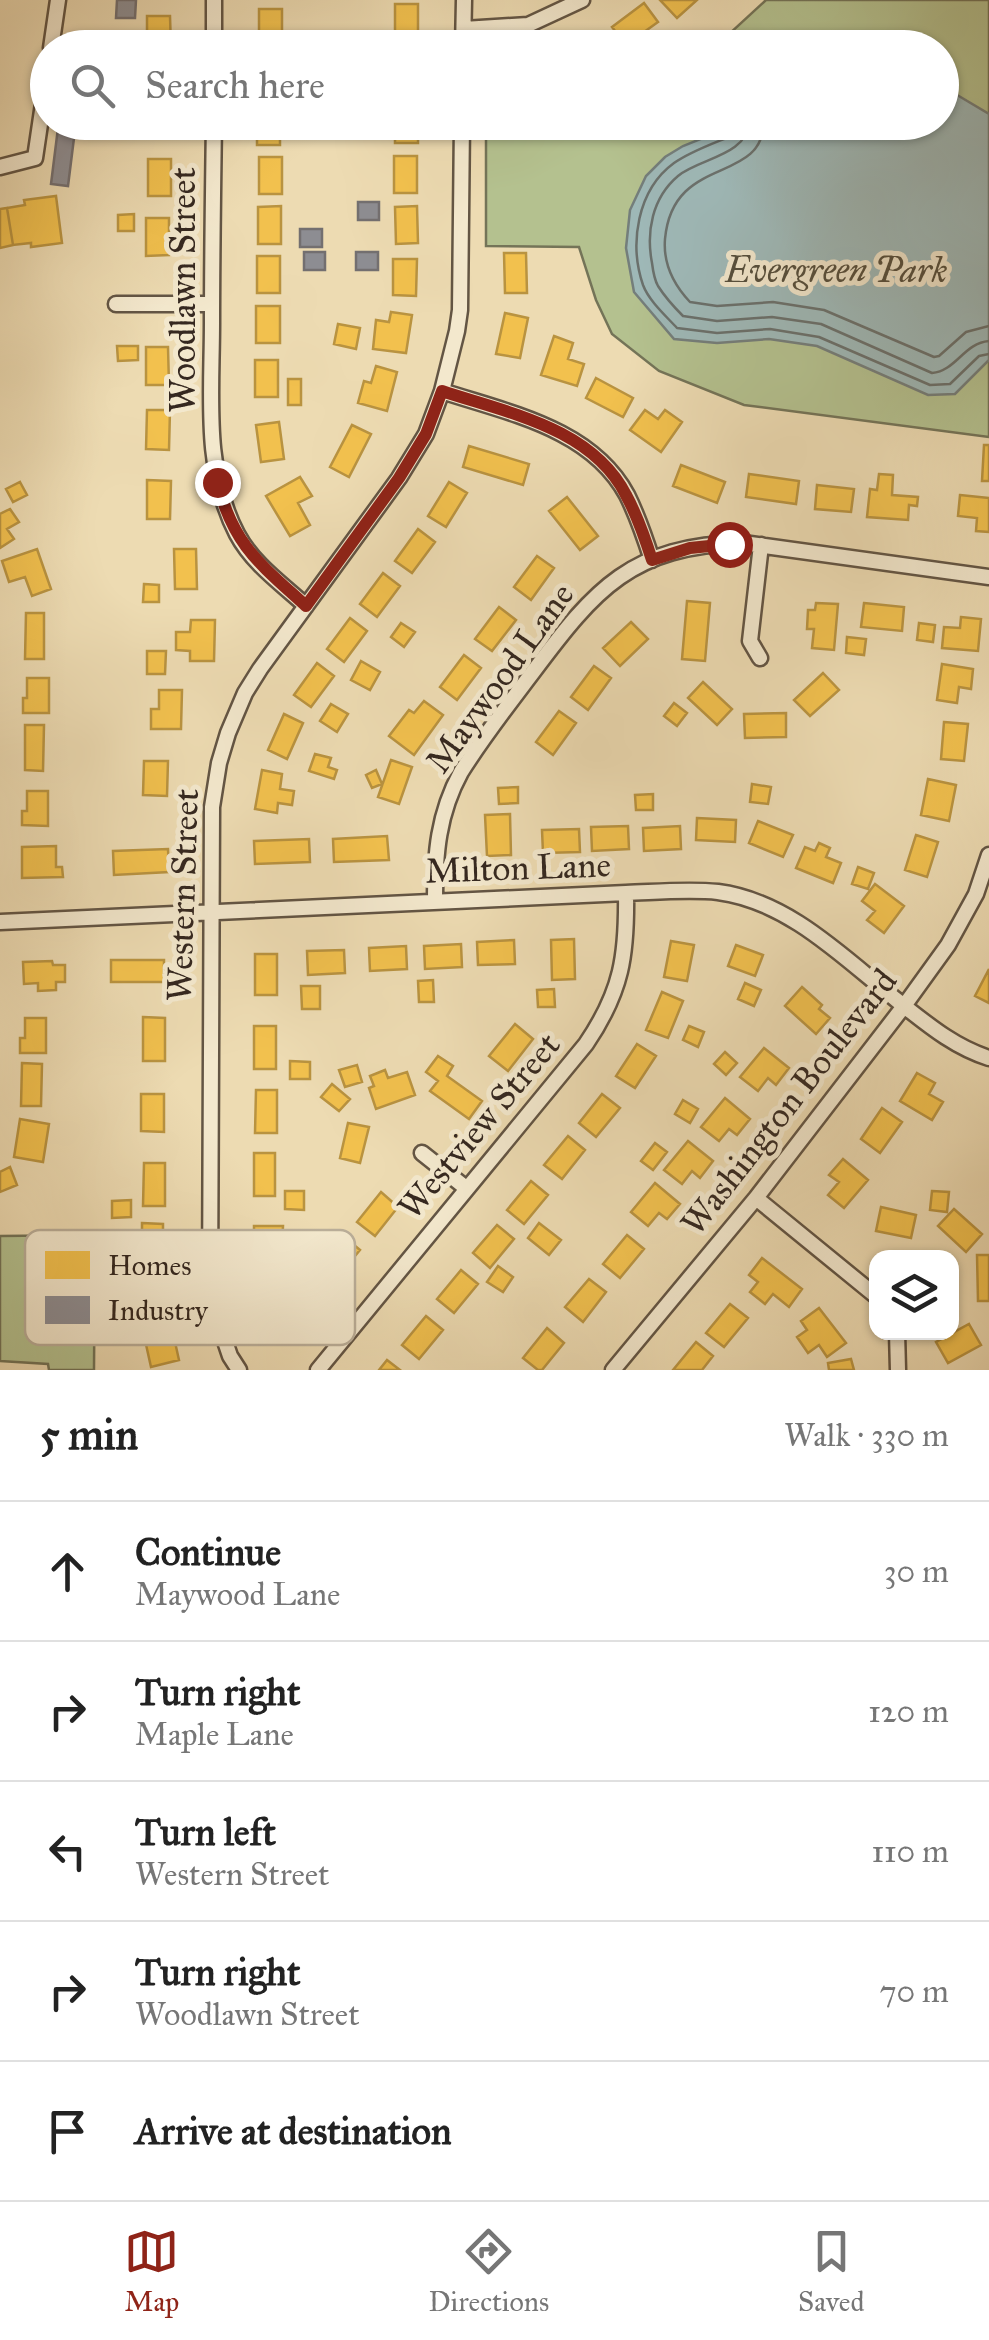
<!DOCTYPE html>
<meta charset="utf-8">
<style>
:root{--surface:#fff;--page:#f2f2f2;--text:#222;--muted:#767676;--line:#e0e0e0;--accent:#8f2418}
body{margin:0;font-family:"IM FELL Great Primer",serif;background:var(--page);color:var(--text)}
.controls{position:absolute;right:30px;bottom:30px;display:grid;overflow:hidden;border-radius:20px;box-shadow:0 2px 8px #0004}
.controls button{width:90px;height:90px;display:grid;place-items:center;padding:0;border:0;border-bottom:2px solid var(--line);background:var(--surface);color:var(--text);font:50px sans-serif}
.stop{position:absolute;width:30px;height:30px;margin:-22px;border:8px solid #8f2418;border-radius:50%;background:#fff}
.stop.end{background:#8f2418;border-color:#fff;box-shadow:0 2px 10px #0008}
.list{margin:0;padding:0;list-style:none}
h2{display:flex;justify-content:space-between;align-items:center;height:130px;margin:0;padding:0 40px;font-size:42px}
h2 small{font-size:32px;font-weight:400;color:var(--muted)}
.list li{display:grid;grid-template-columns:65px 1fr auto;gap:30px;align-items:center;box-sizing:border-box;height:140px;padding:0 40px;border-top:2px solid var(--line)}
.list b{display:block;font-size:38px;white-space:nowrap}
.list p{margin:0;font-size:32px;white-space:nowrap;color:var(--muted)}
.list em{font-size:32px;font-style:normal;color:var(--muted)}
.icon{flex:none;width:55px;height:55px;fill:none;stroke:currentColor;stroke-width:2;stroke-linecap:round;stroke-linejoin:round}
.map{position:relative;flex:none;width:989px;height:1370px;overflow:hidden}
.search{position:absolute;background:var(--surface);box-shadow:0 2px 8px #0004;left:30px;right:30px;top:30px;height:110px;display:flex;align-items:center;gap:25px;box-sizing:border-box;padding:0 35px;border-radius:55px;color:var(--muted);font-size:38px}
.sheet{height:830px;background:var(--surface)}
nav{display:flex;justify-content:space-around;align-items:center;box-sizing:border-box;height:140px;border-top:2px solid var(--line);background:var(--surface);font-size:28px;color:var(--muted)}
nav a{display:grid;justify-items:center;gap:5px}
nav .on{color:var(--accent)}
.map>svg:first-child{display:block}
.green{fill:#b4c18f;stroke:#747458;stroke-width:2.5}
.water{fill:#9eb8b7;stroke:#747e7b;stroke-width:2.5}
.homes{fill:#f2c14e;stroke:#b99340;stroke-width:2.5}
.industry{fill:#8d8d92;stroke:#736f70;stroke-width:2.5}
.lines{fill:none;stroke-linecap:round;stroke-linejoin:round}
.shore{stroke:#6a706c;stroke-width:2.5}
.minor-casing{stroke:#635544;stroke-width:19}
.minor{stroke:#f3e8cd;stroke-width:14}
.route{stroke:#8f2418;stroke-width:12}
.labels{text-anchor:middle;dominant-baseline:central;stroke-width:10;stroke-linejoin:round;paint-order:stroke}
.park-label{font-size:35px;font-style:italic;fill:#554e3c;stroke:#f3e8cd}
.street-label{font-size:35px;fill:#352820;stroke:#f3e8cd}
.key{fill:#f3e8cd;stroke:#baae99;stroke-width:2.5}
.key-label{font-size:28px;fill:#352820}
</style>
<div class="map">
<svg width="989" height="1370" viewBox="0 0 989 1370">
<rect width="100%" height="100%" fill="#eddbb2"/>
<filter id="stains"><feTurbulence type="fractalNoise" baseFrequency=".002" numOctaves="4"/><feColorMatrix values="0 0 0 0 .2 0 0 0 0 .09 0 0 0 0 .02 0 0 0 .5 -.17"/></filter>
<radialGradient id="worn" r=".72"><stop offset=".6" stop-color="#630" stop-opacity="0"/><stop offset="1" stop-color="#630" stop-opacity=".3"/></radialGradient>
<path class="green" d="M766,0H989V437L744,405L659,371L612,334L596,300L579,247L486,246V123L942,122V48L715,47Z
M95,1235L94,1370H49L48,1364L0,1361V1236Z"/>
<path class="water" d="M942,86L989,114V360L955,394L928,395L817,346L769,339L717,343L674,339L634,292L626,248L630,210L646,176L665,157L683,146L740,123L942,122Z"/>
<path class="homes" d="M660,0H697L677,18Z
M644,3L658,22L626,45L612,27Z
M395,4H418V41H395Z
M259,9H282V46H259Z
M147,16H170L171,48H147Z
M604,37L609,48H579Z
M257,122H280V145H257Z
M395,122H418V143H395Z
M394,156H417V193H394Z
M259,157H282V194H259Z
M148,159H171V196H148Z
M56,196L62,243L31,247V243L13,245L7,208L25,205L24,200Z
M281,206V244H258V207Z
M417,206L418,243L396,244L395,207Z
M7,208L13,245L0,248V209Z
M134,214V231H118V215Z
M146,218H169V255L146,256Z
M504,253H526L527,293H505Z
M257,256H280V293H257Z
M393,259H417L416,296L393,295Z
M256,306H280V343H256Z
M391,312L412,315L406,353L373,349L376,320L389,322Z
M505,313L528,318L520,358L496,354Z
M338,324L360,328L356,349L334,344Z
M554,336L573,343L568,359L584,364L577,386L541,375Z
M117,346H138V360L118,361Z
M146,347H168L169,385H146Z
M255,360H278V397H255Z
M376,366L397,372L387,411L358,403L364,381L371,383Z
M596,378L633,398L623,417L586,398Z
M288,379H301V405H288Z
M147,410H170L169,450L146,449Z
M645,410L658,419L665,410L682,422L661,452L630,430Z
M279,422L284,459L261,462L256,425Z
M352,425L371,434L349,477L330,467Z
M984,445H989V481H982Z
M469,446L529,464L523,485L463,467Z
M681,465L725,482L717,503L673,486Z
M749,474L799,481L796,504L746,497Z
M879,474L893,475L892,495L918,497L917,506L909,505L908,520L867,517L870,489L877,490Z
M300,477L312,496L298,503L310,525L290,536L266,496Z
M147,480L171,481L170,519H147Z
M20,482L27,495L13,502L6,489Z
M449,482L467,493L446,527L428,516Z
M817,485L854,489L851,512L815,509Z
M960,495L989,498V532L976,531L977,518L958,516Z
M567,497L598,536L580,550L549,511Z
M10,509L19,522L7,529L14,539L0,548V514Z
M418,529L435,542L412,573L395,561Z
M37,549L51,589L32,596L25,577L9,582L2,561Z
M174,549H196L197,589H175Z
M537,556L554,568L531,600L514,587Z
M383,573L400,586L377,617L360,604Z
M144,584L159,585V602H143Z
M687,601L710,603L705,661L682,659Z
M816,603L838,604L834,650L812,648L814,629H807L808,610H815Z
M864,603L904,607L902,631L861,627Z
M499,607L516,620L492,651L475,639Z
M26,613H44V659H25Z
M961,617L981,619L978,651L942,648L944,627L960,628Z
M350,618L367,631L344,662L327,649Z
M191,620H215L214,661H190V651L176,650V632H190Z
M631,622L648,639L620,666L603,648Z
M401,623L415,632L404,647L391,637Z
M919,623L935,625L933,642L917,640Z
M847,637L866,639L864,655L846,653Z
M147,651H166L165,674H147Z
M464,655L481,668L457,700L440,687Z
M361,661L380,672L370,690L351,680Z
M317,663L334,676L311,707L294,695Z
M942,664L973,669L971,689L959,687L957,703L937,700Z
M594,666L611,678L588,710L571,697Z
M823,673L839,690L810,716L794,700Z
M27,678H49V713H23V698H27Z
M703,682L732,709L717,725L688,698Z
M159,690H182L181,729H151V709H159Z
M424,701L443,715L414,755L389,736L409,710L414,713Z
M674,703L687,713L677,726L664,716Z
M331,704L348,714L337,732L320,721Z
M559,711L576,723L553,755L536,742Z
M786,713V737L745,738L744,714Z
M284,714L303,723L287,759L268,750Z
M944,722L968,724L964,761L941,759Z
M25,725H44L43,771L25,770Z
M315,754L331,758L328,767L337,770L334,779L309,771Z
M391,760L412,767L399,804L378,797Z
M144,761H168L167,796L143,795Z
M262,770L282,774L280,789L294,791L292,805L278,803L277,813L255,809Z
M376,770L382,784L372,788L366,775Z
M928,779L956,785L949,821L921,815Z
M752,784L771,787L768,804L750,802Z
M518,787V803L499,804L498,788Z
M27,791H48V826L22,825V811H27Z
M653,794V810H636L635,795Z
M510,814L511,855L487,856L485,815Z
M697,818L736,820L735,842L696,840Z
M758,821L793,835L783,857L749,843Z
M628,826L629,849L592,851L591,827Z
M680,826L681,849L644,851L643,828Z
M579,829L580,852L543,853L542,830Z
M916,835L938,842L927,877L905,870Z
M387,836L389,860L334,862L333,839Z
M309,839L310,862L255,864L254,841Z
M819,843L830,848L826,857L841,863L833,883L796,868L805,847L815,851Z
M56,846V867H62L63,877L22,878V847Z
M168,849L169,872L114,875L113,851Z
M858,867L874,873L868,889L852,884Z
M875,884L904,906L884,933L867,920L875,911L862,901Z
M574,939L575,979L552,980L551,940Z
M514,940L515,964L478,965L477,942Z
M671,941L694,945L687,981L664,977Z
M461,944L462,967L425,969L424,946Z
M736,945L763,955L755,976L728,966Z
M406,946L407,969L370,971L369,948Z
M344,950L345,973L308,975L307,951Z
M255,954H277V995H255Z
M111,960H164V982H111Z
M52,961L53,965H65V982H56V990L38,991V983L24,984L23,962Z
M989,969V1003L975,996Z
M433,980L434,1002H419L418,981Z
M745,983L761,990L754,1006L738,999Z
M301,986H320V1009H302Z
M802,987L822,1005L819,1009L830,1018L816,1034L785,1006Z
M554,989L555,1007H538L537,990Z
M662,992L683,1001L668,1038L646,1030Z
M143,1017L165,1018V1061H143Z
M25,1018H46V1053H20V1038H25Z
M515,1024L533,1039L508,1071L489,1056Z
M254,1026H276V1069H254Z
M689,1026L704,1032L698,1047L683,1040Z
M637,1044L656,1056L635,1088L616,1076Z
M764,1048L789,1068L776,1085L768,1078L758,1091L740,1077Z
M725,1052L737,1063L726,1075L714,1064Z
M438,1056L453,1066L447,1076L482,1101L469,1119L430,1091L438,1081L426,1072Z
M290,1061L310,1062V1079H290Z
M22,1063L42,1064L41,1106H21Z
M357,1065L362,1082L345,1087L339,1070Z
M385,1070L388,1078L407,1072L415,1095L376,1109L369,1088L374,1086L370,1076Z
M917,1073L935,1083L929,1094L943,1102L932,1120L900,1101Z
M332,1084L350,1099L339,1111L321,1097Z
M256,1090H277V1133H255Z
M141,1094H164V1132L141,1131Z
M602,1094L620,1108L596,1137L579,1123Z
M725,1098L750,1119L737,1135L729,1129L719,1141L701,1127Z
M683,1100L698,1109L690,1123L675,1114Z
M882,1108L902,1122L880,1153L861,1139Z
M20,1119L49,1124L43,1162L14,1157Z
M348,1123L369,1127L360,1163L340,1158Z
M568,1136L585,1150L562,1179L544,1165Z
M688,1141L713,1161L700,1178L692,1171L682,1184L664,1170Z
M655,1143L667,1152L653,1170L641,1161Z
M254,1153H275V1196H254Z
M843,1159L868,1180L844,1208L828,1195L839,1182L829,1175Z
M144,1163H165V1206H143Z
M10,1167L17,1185L0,1192V1172Z
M531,1181L548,1195L524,1224L507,1210Z
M655,1183L680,1204L667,1219L659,1213L648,1226L631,1212Z
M285,1191H304V1210L285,1209Z
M932,1191L949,1192L947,1212L930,1210Z
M381,1192L398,1207L375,1236L357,1222Z
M131,1200V1217L112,1218V1201Z
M881,1207L916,1215L911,1238L876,1231Z
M954,1209L982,1234L966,1252L938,1226Z
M142,1223L163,1224V1267L142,1266Z
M539,1223L561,1240L549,1255L528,1238Z
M497,1225L514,1239L490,1268L473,1253Z
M254,1226H283L282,1248H273V1268H254Z
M627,1235L644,1249L620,1278L603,1264Z
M343,1236L360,1250L336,1279L319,1265Z
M977,1255H989V1301H978Z
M762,1258L802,1289L789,1307L773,1294L765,1304L750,1292L758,1282L749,1275Z
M498,1266L513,1277L503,1292L487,1282Z
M461,1270L478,1284L454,1313L437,1299Z
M589,1279L606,1292L583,1322L565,1307Z
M730,1304L748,1318L724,1347L706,1333Z
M819,1308L846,1343L827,1357L819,1345L808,1353L797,1337L807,1330L801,1321Z
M426,1316L443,1330L419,1359L402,1345Z
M171,1324L179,1360L151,1367L143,1331Z
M969,1324L981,1345L948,1363L936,1342Z
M547,1328L564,1343L542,1370H538L523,1358Z
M696,1342L713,1356L702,1370H673Z
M851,1359L854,1370H829L828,1363Z
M387,1360L400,1370H379Z"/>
<path class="industry" d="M117,0H136L135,18H116Z
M58,128L75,130L68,186L51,184Z
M358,202H379V220H358Z
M300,229H322V247H300Z
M304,252H325V270H304Z
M356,252H378V270H356Z"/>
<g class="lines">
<path class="shore" d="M736,122V130L731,136C712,144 691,151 674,163C637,190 629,244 643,285C649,301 666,316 677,328L717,333L770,329L819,337L930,385L950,384L979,356L989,354
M749,122C747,156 700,158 678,176C652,198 646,232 652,263C653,271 654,279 658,286C665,297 674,307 683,316L717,321L772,317L821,324L932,373C956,371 964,343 989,341
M764,122C762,186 673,153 665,239C663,264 673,284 690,302L717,306L773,302L824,310L934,357L939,356L966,332L989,326"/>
<g class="minor-casing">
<path id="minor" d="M464,29L528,25L582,0
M51,48L58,0
M214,48V0
M463,48L464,0
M214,122C213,189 212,256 212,323C212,394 203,469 237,534C253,564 282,584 306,606
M0,167L35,158L48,70
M116,304H212
M442,391C508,413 591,428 627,495C637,515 645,538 652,560
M760,658L750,641L761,545
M435,901C435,854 438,814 461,772C483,737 508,705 533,672C595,589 632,545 743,543L989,577
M0,922L626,893C656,892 688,889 718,892C789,901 845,959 899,1002C927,1024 954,1047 989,1058
M422,1153L466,1188
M756,1198L876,1296
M897,1332L898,1370
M239,1370L230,1356L210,1297L212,807L219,763L228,733L245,693L260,669L399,478L426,434L442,391L457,331L460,310L462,122
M318,1370L586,1044C622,991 627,955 626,893
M613,1370L756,1198L904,1006L948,945L976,894L989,855"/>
</g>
<use href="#minor" class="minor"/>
</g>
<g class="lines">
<path class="route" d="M217,482C234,546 259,563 306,606L399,478L426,434L442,391C508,413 592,428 626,495C637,515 645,538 652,560L690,548L729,544"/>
</g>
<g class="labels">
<g class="park-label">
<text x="836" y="270">Evergreen Park</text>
</g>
<g class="street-label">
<text transform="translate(183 290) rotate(-90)">Woodlawn Street</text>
<text transform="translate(500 678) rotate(-54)">Maywood Lane</text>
<text transform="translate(518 868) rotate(-2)">Milton Lane</text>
<text transform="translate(183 895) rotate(-88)">Western Street</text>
<text transform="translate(789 1102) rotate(-52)">Washington Boulevard</text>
<text transform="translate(479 1126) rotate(-50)">Westview Street</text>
</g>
</g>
<rect x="25" y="1230" width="330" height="115" rx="15" class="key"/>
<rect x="45" y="1251" width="45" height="28" fill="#f2c14e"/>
<rect x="45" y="1296" width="45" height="28" fill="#8d8d92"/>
<g class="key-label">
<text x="108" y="1275">Homes</text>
<text x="108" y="1320">Industry</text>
</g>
<rect width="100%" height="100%" filter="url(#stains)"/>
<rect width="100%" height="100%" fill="url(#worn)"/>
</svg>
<div class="controls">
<button><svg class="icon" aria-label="layers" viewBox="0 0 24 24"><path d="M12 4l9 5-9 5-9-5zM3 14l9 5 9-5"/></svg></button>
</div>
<div class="stop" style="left:729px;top:544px"></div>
<div class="stop end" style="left:217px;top:482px"></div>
<div class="search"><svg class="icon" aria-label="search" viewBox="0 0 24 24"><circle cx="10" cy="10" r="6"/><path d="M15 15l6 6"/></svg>Search here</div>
</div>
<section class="sheet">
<h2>5 min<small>Walk · 330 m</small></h2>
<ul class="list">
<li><svg class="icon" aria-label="ahead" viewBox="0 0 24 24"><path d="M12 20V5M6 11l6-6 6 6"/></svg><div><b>Continue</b><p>Maywood Lane</p></div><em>30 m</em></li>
<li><svg class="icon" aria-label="right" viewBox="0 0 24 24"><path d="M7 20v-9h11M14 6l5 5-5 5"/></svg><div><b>Turn right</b><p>Maple Lane</p></div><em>120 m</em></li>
<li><svg class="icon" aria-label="left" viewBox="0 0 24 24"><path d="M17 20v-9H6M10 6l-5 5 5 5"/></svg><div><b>Turn left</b><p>Western Street</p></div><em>110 m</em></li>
<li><svg class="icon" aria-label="right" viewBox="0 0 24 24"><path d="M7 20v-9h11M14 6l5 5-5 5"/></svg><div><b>Turn right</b><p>Woodlawn Street</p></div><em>70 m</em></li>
<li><svg class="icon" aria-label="arrive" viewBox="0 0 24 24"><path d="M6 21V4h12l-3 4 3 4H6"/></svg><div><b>Arrive at destination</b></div></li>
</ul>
</section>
<nav>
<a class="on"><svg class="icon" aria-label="map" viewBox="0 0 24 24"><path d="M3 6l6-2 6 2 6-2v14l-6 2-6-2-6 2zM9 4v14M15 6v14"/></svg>Map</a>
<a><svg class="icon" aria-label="directions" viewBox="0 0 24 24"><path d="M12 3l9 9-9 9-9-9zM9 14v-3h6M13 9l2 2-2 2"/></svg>Directions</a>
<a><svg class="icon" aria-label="saved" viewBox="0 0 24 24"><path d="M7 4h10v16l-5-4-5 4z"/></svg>Saved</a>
</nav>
